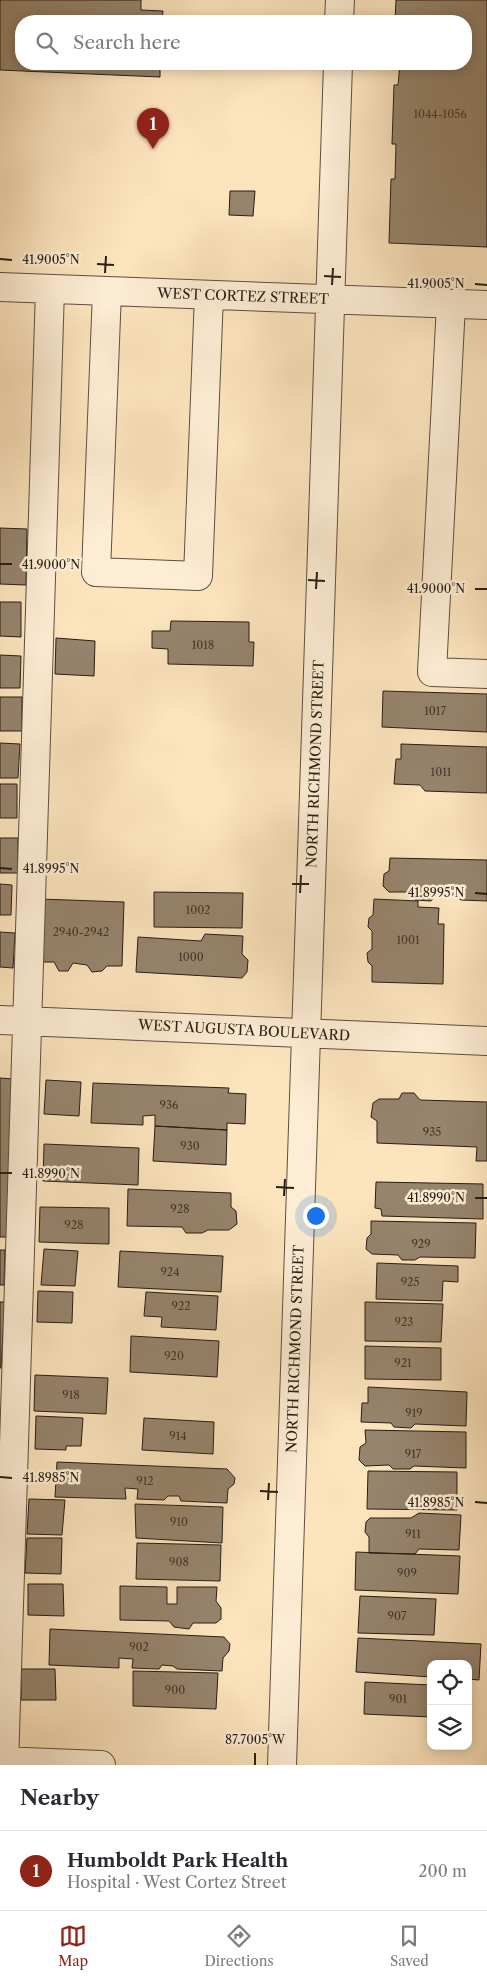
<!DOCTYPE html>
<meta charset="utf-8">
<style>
:root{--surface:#fff;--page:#f2f2f3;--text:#2b2b33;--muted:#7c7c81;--line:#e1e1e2;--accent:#8f2418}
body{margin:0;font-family:"Libre Caslon Text",serif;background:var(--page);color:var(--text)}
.controls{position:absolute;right:15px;bottom:15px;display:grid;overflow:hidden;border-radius:10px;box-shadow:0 2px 12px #0003}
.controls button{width:45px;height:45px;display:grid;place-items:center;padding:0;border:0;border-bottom:1px solid var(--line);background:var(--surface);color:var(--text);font:25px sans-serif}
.you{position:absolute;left:315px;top:1215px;width:18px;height:18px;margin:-12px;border:4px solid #fff;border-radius:50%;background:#1a73e8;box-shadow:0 0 0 8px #1a73e833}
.badge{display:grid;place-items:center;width:32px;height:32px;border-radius:50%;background:var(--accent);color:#fff;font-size:16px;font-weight:700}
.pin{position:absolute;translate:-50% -41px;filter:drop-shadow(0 1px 2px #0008)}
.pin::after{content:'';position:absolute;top:26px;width:18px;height:15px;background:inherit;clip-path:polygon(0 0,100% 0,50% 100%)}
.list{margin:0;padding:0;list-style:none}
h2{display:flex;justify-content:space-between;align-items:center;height:65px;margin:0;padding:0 20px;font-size:21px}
h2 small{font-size:16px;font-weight:400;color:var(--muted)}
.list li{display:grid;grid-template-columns:32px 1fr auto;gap:15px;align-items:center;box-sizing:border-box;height:80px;padding:0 20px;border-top:1px solid var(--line)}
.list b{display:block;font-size:19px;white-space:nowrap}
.list p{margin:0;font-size:16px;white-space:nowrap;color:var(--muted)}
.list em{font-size:16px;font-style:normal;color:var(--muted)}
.icon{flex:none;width:28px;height:28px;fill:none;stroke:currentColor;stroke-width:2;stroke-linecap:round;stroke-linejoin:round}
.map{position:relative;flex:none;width:487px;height:1765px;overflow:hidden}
.search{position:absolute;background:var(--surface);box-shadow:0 2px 12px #0003;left:15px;right:15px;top:15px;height:55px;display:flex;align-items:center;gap:12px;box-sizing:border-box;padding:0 18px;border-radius:20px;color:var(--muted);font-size:19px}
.sheet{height:145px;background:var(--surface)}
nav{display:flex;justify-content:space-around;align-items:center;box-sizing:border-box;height:70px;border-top:1px solid var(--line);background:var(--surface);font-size:14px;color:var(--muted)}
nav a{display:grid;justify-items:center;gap:2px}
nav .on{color:var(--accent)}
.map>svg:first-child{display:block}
.building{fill:#96846d;stroke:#281d16}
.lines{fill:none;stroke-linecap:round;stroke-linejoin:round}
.minor-casing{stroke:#5d4f40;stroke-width:30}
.minor{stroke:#fdedd4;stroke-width:28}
.ticks{fill:none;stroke:#281d16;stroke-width:2}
.labels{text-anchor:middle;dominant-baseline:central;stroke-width:5;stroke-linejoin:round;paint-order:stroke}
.number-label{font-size:11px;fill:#44372c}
.street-label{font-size:14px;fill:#281d16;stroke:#fdedd4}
.ticks-label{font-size:12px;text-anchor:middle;fill:#281d16;stroke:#fdedd4;stroke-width:5;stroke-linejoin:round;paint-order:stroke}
</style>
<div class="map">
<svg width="487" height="1765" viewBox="0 0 487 1765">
<rect width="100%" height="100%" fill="#fce4bd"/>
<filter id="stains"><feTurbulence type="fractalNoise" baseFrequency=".004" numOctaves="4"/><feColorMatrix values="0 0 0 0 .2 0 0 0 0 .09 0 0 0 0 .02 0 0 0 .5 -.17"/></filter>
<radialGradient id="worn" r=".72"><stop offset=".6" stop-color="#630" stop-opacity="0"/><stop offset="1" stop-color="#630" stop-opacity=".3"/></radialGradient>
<path class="building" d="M0,0H141V10L163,11L162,21H21V64H160V77L0,70Z
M396,0H487V247L389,243L391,179H395L396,144H392L394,85H398L400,64H466V21H395Z
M230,191H255L253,216L229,215Z
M0,528L27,529L26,585L0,584Z
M0,602H21V637L0,636Z
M171,621L249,622V642H254L253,666L168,664V649L152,648V631H170Z
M56,638L95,641L94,676L55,674Z
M0,655L21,656L20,688H0Z
M383,691L487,694V732L382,727Z
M0,697H22V731H0Z
M0,743L20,744L18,778H0Z
M401,744L487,747V793L425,791L420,785L394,784L396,759H401Z
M0,784H17V818H0Z
M0,838H18V873H0Z
M390,858L487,860V901L461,900L454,895H435L431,901L415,900L410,892H389L383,886L384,874L389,871Z
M0,884L12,885L11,915H0Z
M154,892L243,893L242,928L154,927Z
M40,899L124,902L122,966H107L102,971L92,972L87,965L73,963L68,971H59L54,962H39Z
M374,899L418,901V907L439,908L438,924H444L443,984L372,982V966L368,962L367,953L372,949V931L368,927L369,918L373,915Z
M0,932L15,933L13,968L0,967Z
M205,934L243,936L242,954L248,960L247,972L242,978L136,972L138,937L201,941Z
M0,1078L14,1079L9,1237H0Z
M46,1080L81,1082L79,1116L44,1114Z
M93,1083L229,1088L228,1093L246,1094L245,1124L227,1123V1130L155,1126V1115L143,1116V1125L91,1123Z
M402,1093H414L420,1100L487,1102V1161H476L477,1147L377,1143V1121L371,1117L373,1103L379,1099H399Z
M155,1126L227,1130L226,1165L153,1161Z
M44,1144L139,1148L138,1185L43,1181Z
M376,1182L483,1184V1219L382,1216L381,1209L375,1208Z
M128,1189L231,1193V1207L236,1211L237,1224L229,1230H208L202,1233H186L182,1227L127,1226Z
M40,1207L109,1208V1244L39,1242Z
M371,1221L476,1223L475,1258L420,1257L415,1260H402L398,1255L372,1254L366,1249L367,1238L371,1234Z
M44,1249L78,1251L75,1286L41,1285Z
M0,1250H5L4,1285H0Z
M120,1251L223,1256L221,1292L118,1287Z
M377,1263L458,1266V1282L443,1281L442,1301L376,1299Z
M38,1291L73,1292L72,1323L37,1322Z
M146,1292L218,1296L216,1330L161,1327L162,1317L144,1316Z
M0,1302H5L1,1368H0Z
M365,1302L443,1304L441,1342L365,1341Z
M131,1336L219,1341L217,1377L130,1372Z
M365,1346L441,1348V1380L365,1379Z
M35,1375L108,1378L106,1414L34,1411Z
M368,1387L467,1392L466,1426L415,1424L411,1428L394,1427L391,1423L361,1422L362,1403H368Z
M36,1416L83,1418L81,1446H66V1450L35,1449Z
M144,1418L214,1422L213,1454L142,1450Z
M365,1430L466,1432V1468L414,1466L410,1469H393L389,1465L365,1466L359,1460L360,1447L366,1443Z
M57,1462L227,1469L235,1478L234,1484L228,1489L227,1503L181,1501L179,1496H168L164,1500L137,1499L138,1489L125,1488L126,1499L55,1497Z
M368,1471L457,1472V1510L367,1509Z
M29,1499L65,1500L62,1535L27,1534Z
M135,1504L223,1507L222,1543L136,1538Z
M419,1513L461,1515L459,1550L419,1549L415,1554L369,1553V1537L365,1532L366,1522L370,1518H411Z
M27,1538H62L61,1574L25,1573Z
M137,1543L221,1545L220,1581L136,1579Z
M356,1552L460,1556L458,1594L355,1590Z
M28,1584H63L64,1616L28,1615Z
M120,1586L167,1587V1604H177V1587H217L216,1601L221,1608V1619L216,1623H193L189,1629L174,1627L169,1621L120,1620Z
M360,1596L436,1599L434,1635L358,1633Z
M50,1629L224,1637L230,1644L229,1651L223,1658L222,1671L177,1669L173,1666L162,1665L159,1669L132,1668L133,1659L119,1658V1668L49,1665Z
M358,1638L481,1644L479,1680L468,1679V1664H431V1677L356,1672Z
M21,1669H55L56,1700H21Z
M133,1671L218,1673L216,1709L133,1706Z
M365,1682L431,1685V1717L364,1714Z"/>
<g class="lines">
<g class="minor-casing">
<path id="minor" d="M339,21L340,0
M0,287L487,305
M107,291L96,572L198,576L209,295
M451,304L432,672L487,674
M0,1020L487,1041
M0,1761L101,1765
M4,1765L50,289
M282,1765L338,64"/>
</g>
<use href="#minor" class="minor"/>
</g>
<path class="ticks" d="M0,259L12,260M97,264L114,265M105,273L106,256M324,276L341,277M475,284L487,285M332,285L333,268M0,564H12M308,580L325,581M316,589L317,572M475,589H487M0,868L12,869M292,884H309M300,893L301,875M475,893L487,894M0,1173H12M276,1187L294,1188M284,1196L285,1179M475,1198H487M0,1477L12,1478M260,1491L278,1492M268,1500L269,1483M475,1502L487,1503M255,1765V1753"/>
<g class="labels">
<g class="number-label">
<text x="440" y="114">1044-1056</text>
<text x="203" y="645">1018</text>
<text x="435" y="711">1017</text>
<text x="441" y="772">1011</text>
<text x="198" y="910">1002</text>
<text x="81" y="932">2940-2942</text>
<text x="408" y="940">1001</text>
<text x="191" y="957">1000</text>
<text x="169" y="1105">936</text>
<text x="432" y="1132">935</text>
<text x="190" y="1146">930</text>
<text x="180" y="1209">928</text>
<text x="74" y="1225">928</text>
<text x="421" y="1244">929</text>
<text x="170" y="1272">924</text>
<text x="410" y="1282">925</text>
<text x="181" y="1306">922</text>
<text x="404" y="1322">923</text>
<text x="174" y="1356">920</text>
<text x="403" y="1363">921</text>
<text x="71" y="1395">918</text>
<text x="414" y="1413">919</text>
<text x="178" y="1436">914</text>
<text x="413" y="1454">917</text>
<text x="145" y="1481">912</text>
<text x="179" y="1522">910</text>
<text x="413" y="1534">911</text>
<text x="179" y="1562">908</text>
<text x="407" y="1573">909</text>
<text x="397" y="1616">907</text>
<text x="139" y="1647">902</text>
<text x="175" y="1690">900</text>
<text x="398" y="1699">901</text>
</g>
<g class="street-label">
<text transform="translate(243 296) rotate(2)">WEST CORTEZ STREET</text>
<text transform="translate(315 764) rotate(-88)">NORTH RICHMOND STREET</text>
<text transform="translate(244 1030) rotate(3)">WEST AUGUSTA BOULEVARD</text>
<text transform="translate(295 1349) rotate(-88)">NORTH RICHMOND STREET</text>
</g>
</g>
<g class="ticks-label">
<text x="51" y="264">41.9005°N</text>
<text x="436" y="288">41.9005°N</text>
<text x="51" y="569">41.9000°N</text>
<text x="436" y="593">41.9000°N</text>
<text x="51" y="873">41.8995°N</text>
<text x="436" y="897">41.8995°N</text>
<text x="51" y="1178">41.8990°N</text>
<text x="436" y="1202">41.8990°N</text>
<text x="51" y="1482">41.8985°N</text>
<text x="436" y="1507">41.8985°N</text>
<text x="255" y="1744">87.7005°W</text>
</g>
<rect width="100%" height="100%" filter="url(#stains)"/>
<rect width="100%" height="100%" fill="url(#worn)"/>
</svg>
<div class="controls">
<button><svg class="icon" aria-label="locate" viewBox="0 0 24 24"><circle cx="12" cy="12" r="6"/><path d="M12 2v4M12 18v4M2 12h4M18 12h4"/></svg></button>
<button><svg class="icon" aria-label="layers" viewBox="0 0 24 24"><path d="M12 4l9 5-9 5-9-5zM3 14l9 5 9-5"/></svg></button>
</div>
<div class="you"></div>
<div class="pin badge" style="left:153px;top:149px">1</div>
<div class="search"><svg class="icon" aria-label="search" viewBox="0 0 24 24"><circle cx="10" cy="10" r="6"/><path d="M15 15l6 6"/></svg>Search here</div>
</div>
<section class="sheet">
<h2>Nearby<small></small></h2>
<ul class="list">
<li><span class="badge">1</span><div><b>Humboldt Park Health</b><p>Hospital · West Cortez Street</p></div><em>200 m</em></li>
</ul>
</section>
<nav>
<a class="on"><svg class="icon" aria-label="map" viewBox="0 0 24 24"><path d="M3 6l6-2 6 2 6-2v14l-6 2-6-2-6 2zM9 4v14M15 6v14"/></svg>Map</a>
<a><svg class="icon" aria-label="directions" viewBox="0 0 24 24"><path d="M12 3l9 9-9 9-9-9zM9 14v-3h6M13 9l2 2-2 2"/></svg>Directions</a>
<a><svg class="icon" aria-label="saved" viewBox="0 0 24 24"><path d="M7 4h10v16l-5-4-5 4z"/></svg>Saved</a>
</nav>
